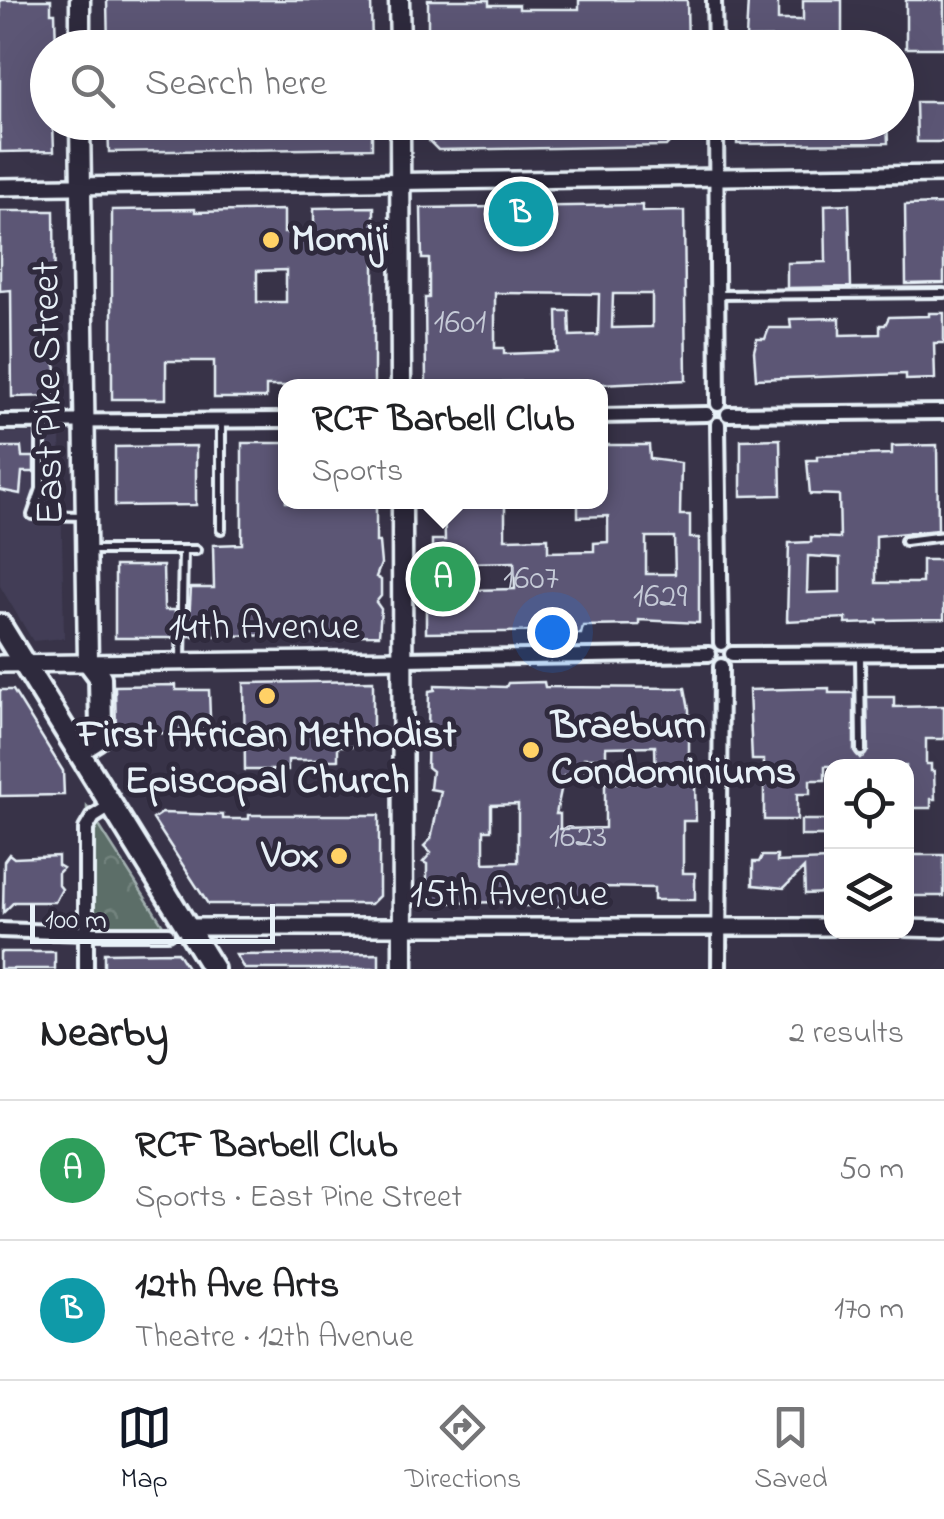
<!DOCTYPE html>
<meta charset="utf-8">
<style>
:root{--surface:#fff;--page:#f2f2f2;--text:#202124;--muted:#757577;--line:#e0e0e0;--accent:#111827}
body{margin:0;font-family:"Indie Flower",sans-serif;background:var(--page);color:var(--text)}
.controls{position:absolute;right:30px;bottom:30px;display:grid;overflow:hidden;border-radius:20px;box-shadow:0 10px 40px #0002}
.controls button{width:90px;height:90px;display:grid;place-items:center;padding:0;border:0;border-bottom:2px solid var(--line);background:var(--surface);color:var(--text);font:50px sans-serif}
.scale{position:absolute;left:30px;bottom:25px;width:245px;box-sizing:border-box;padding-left:10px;border:5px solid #e8f1f8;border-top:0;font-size:28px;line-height:35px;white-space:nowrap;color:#e8f1f8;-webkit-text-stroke:8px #2f2a3d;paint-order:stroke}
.you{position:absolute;left:552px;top:632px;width:35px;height:35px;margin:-25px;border:8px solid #fff;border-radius:50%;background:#1a73e8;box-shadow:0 0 0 15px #1a73e833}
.badge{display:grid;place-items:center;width:65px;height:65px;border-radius:50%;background:var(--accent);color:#fff;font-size:32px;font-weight:700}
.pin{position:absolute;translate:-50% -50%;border:5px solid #fff;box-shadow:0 2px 10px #0006}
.popup{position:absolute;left:278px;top:379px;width:330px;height:130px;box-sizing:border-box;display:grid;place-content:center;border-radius:20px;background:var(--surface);filter:drop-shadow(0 2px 8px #0005);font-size:32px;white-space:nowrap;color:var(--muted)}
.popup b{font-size:38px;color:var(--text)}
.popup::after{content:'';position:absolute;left:50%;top:100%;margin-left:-20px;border:20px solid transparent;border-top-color:var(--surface)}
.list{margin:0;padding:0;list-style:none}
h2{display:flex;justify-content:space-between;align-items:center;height:130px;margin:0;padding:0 40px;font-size:42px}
h2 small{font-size:32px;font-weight:400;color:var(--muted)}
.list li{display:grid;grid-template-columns:65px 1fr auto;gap:30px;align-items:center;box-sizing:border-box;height:140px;padding:0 40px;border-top:2px solid var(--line)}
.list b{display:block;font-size:38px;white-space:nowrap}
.list p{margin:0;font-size:32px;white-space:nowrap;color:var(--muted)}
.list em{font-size:32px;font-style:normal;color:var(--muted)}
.icon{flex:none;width:55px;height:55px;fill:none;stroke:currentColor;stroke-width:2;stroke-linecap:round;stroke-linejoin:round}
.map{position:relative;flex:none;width:944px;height:969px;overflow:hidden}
.search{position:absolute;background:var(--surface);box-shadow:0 10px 40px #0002;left:30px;right:30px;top:30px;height:110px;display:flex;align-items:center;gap:25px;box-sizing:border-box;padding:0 35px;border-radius:55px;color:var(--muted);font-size:38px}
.sheet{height:410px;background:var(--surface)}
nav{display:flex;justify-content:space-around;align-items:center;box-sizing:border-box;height:140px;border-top:2px solid var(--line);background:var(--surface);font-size:28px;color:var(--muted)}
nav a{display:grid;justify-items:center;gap:5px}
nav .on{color:var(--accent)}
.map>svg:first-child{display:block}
.built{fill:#423e56}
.forest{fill:url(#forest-crowns);stroke:#a2b0b0;stroke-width:2.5}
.building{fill:#5b5775;stroke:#e8f1f8;stroke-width:2.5;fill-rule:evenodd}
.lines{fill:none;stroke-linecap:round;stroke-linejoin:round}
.service-casing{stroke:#e8f1f8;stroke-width:14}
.pedestrian-casing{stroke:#e8f1f8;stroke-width:18}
.minor-casing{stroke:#e8f1f8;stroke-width:20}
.tertiary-casing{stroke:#e8f1f8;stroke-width:22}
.secondary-casing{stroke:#e8f1f8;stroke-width:25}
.primary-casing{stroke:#e8f1f8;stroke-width:28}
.service{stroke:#2f2a3d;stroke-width:6}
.pedestrian{stroke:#2f2a3d;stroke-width:10}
.minor{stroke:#2f2a3d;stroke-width:12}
.tertiary{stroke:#2f2a3d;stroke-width:15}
.secondary{stroke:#2f2a3d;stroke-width:18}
.primary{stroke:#2f2a3d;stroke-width:20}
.poi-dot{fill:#ffd166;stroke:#2f2a3d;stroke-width:4}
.labels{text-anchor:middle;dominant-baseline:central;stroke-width:10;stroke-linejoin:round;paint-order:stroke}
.number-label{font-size:35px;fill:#c5cad7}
.poi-label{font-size:40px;font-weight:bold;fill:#e8f1f8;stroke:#2f2a3d;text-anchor:start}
.street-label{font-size:40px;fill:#e8f1f8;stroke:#2f2a3d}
</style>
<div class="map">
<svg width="944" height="969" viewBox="0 0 944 969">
<defs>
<pattern id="forest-crowns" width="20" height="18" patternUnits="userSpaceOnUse" patternTransform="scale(2.5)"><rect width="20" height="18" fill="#5b6e67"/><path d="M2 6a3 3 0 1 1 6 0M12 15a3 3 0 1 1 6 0" fill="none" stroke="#73837e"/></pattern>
</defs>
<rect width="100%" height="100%" fill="#383348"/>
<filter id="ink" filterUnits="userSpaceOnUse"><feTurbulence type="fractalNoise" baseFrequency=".01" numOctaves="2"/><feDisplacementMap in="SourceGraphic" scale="20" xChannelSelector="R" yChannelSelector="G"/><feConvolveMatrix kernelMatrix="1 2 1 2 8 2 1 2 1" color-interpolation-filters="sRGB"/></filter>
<g filter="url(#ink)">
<path class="built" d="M0,433H60L64,638L33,641L0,586Z"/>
<path class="forest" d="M87,807L168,933H86Z"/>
<path class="building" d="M0,0H51V13H55L56,48H48V122H53L54,151L0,152Z
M107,0H371L372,48H108Z
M428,0H489V5H519V9H579V0H687L688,48H628V42H577V48H428Z
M748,0H778V20H803V0H842V47L803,46V37L746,38Z
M906,0H944V48H906Z
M916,102H944V142H917Z
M108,122H372V148L109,152Z
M429,122H688L666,146L438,150L429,141Z
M737,122H887L888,143L737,144Z
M849,204L851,287L787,288V263L826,262L825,205Z
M944,204V283L906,284L905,205Z
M642,205V212L684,211L686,380L579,385V381L504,382V386H426L425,298H429V259H422L421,208ZM495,293L599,294L598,335L570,336L569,311H557L558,352L504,354V348H495ZM613,294H652V327L612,328Z
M374,207V386H266V398H214V361H166V399H112V210L195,209V212L284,210V233L314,232V208ZM286,270V302H257V271Z
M0,211H54L56,396L12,397L11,290L0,291Z
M929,313H944V343H934L935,379L906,380V374L756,379L754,351L757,339H765L769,328H791L790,319L840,318V335L880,334V325H885L889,317L929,316Z
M780,439L781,495L741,496V440Z
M242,443H286V502H376V542H379L381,564L376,577L381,580V596L376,602L381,609L379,635L188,636L191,588H214L213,545L242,544Z
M600,445H649L650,459L681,463L680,515H690V538H699V623L639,620V625L583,626L581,634H565V631L426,633V564L432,563V540H445L444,502H505V539L548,538V552L594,551V543L608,542V516L578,517V502H600ZM646,537H674L675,574H646ZM514,562L515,589L471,590L470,563Z
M937,445L938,530L876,536V583H922V560H944V619L877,620V623L846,624V618L787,621L789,543L811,542V537L840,538L839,495L810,494L807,460H817V456L892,454V446ZM808,556L840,558V592L807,593Z
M196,446V505L115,506V447Z
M0,447H21L22,457H34V472H22L20,494L0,490Z
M115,566H163L164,607L165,610H175V638H115Z
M373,681V746H338V760H288V770H245L244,683Z
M544,682L545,687L685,688L689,709V779L695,786L696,821H683V873H695V900H654V888L601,887V898L561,900V906H516V902L435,903L427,896V864L423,862L431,853L424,846L431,839L441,791L430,789L432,771L427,767L429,691L435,690V685L506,687L508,683ZM655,746L656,782L605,783V828L560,829V814H556L564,776L584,774V758H606V747ZM518,804V862L484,863V830H491V805Z
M176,685V690H209L210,717H203V729H176V733L116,734L115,686Z
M829,688V693H854V751L860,758L868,751L867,697H894V707L944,706V739H926V764H931V771H934L935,799H931V808H909L906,766H825V780H810V794H797V820H764V760H752L749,690Z
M0,690H13L63,771L64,795L0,796Z
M162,813L223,815V819H249V815H379V896L371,904H208L153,819Z
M801,820H830L832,836H801Z
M9,854L14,858L58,856V865L63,868L58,873V884L62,889L55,902H14L3,913L4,861Z
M906,855H944V896H915L906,902Z
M762,856H777V862L828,860L829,893L805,894L804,868L784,888L753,885V862H759Z
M0,952H55V969H0Z
M177,952L188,969H104V953Z
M379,954V969H244L236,955Z"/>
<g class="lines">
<g class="service-casing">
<path id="service" d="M718,295L944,293
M221,422V529
M41,423V489L32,515L85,516
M905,541L944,536
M89,550H196
M860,655L861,751
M181,660L183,550"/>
</g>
<g class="pedestrian-casing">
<path id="pedestrian" d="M86,933H168"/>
</g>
<g class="minor-casing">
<path id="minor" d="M714,0L715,48
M716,122L718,404
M728,414L944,412
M600,416L707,414
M0,422L286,420
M718,424L721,643
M732,654L944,653
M403,659L709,654
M0,930L86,933
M86,969V829L93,817L112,805
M719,969L721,666"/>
</g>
<g class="tertiary-casing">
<path id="tertiary" d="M0,187L944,174
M0,664L403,659
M187,927H832
M906,928L944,929"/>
</g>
<g class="secondary-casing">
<path id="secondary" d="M80,0V48
M399,0L400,48
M80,122L88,661
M400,122L401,386
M402,502L403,969"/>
</g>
<g class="primary-casing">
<path id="primary" d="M0,625L213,969
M78,751L97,739L101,728L100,677L88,661"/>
</g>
<use href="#service" class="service"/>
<use href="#pedestrian" class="pedestrian"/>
<use href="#minor" class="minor"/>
<use href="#tertiary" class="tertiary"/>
<use href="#secondary" class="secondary"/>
<use href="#primary" class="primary"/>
</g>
</g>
<g class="poi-dot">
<circle cx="271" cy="240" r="10"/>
<circle cx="267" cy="696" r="10"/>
<circle cx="531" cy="750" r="10"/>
<circle cx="339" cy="856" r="10"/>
</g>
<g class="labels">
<g class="number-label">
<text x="460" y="323">1601</text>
<text x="531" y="579">1607</text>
<text x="660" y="597">1629</text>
<text x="578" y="837">1623</text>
</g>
<g class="poi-label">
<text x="291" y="240">Momiji</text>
<text x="551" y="727">Braeburn<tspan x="551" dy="46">Condominiums</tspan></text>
<text x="267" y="736" text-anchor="middle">First African Methodist<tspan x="267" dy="46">Episcopal Church</tspan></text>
<text x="319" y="856" text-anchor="end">Vox</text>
</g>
<g class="street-label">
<text transform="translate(50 393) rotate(-91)">East Pike Street</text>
<text x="264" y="628">14th Avenue</text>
<text x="509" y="895">15th Avenue</text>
</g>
</g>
</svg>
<div class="controls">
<button><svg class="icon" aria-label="locate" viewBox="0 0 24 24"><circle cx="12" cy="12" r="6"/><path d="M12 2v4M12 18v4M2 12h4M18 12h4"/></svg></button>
<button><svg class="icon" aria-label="layers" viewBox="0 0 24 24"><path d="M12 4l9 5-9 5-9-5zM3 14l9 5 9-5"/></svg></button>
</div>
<div class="scale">100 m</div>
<div class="you"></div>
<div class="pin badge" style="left:443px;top:579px;background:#2e9e5b">A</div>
<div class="popup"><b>RCF Barbell Club</b>Sports</div>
<div class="pin badge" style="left:521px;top:214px;background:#0f9aa8">B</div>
<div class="search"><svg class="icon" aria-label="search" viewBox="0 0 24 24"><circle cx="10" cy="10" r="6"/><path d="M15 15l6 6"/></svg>Search here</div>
</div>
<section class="sheet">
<h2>Nearby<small>2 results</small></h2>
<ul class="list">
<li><span class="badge" style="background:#2e9e5b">A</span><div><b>RCF Barbell Club</b><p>Sports · East Pine Street</p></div><em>50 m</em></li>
<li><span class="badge" style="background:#0f9aa8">B</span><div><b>12th Ave Arts</b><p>Theatre · 12th Avenue</p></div><em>170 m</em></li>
</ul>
</section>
<nav>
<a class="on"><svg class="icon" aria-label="map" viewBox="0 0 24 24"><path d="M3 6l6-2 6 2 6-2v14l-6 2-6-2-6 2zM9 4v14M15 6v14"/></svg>Map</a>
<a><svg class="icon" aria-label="directions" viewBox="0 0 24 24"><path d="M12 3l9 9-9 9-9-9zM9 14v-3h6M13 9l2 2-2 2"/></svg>Directions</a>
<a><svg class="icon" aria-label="saved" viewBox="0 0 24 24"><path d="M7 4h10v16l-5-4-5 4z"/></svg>Saved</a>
</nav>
